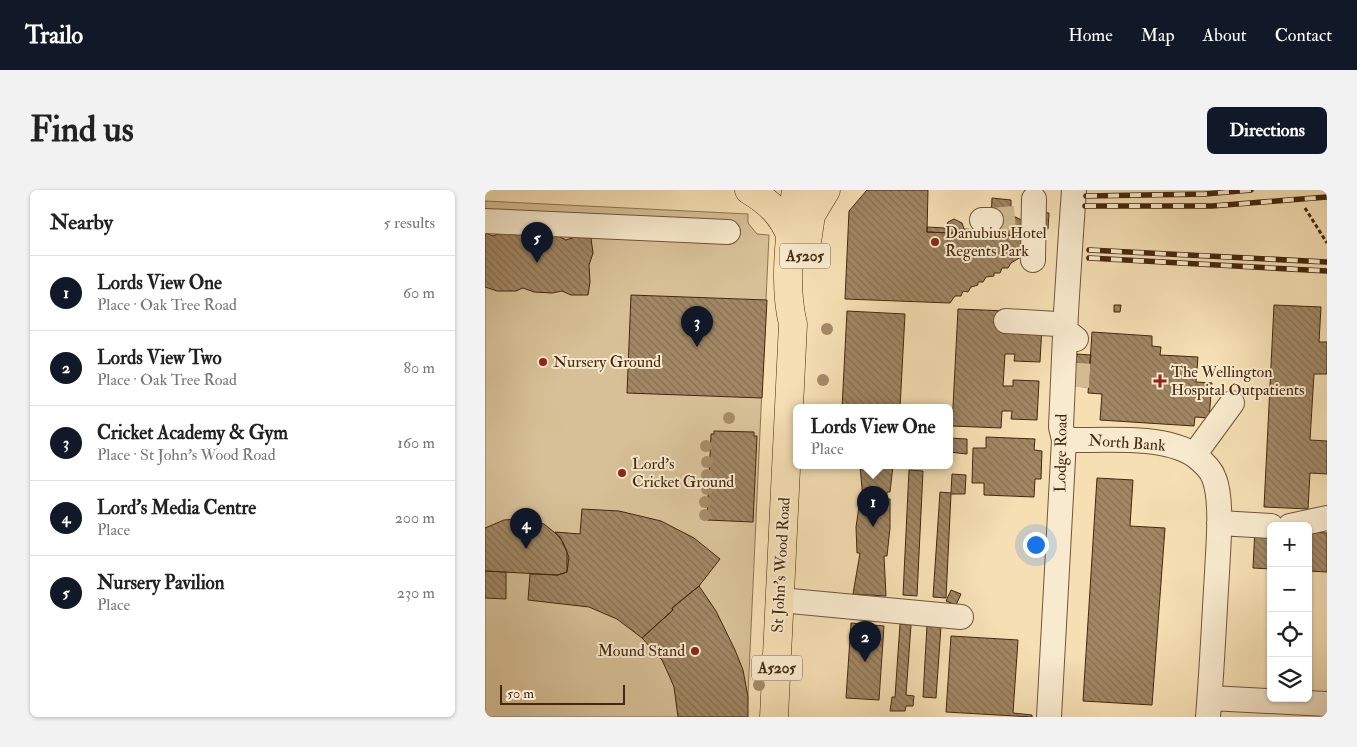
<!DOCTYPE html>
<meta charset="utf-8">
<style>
:root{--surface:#fff;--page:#f2f2f2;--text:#222;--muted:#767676;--line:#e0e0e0;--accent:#111827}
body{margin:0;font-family:"IM FELL Double Pica",serif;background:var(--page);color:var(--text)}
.controls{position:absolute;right:15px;bottom:15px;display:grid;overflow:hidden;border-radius:8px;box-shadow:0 1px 4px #0004}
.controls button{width:45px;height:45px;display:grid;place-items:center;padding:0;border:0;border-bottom:1px solid var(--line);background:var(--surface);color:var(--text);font:25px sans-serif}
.scale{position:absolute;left:15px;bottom:12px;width:125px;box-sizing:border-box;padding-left:5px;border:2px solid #45270e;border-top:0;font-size:14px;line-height:18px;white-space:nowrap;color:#45270e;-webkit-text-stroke:4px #f8eace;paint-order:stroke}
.you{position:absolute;left:550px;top:354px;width:18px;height:18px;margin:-12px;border:4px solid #fff;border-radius:50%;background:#1a73e8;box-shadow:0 0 0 8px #1a73e833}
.badge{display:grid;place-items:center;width:32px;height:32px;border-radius:50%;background:var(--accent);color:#fff;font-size:16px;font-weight:700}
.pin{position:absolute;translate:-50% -41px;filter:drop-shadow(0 1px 2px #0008)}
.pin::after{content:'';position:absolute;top:26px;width:18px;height:15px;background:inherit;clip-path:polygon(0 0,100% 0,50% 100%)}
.popup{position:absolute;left:308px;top:214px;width:160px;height:65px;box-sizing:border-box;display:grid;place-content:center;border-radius:8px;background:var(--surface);filter:drop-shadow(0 1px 4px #0005);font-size:16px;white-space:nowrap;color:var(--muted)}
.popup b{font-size:19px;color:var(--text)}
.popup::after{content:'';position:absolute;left:50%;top:100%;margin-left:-10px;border:10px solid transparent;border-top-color:var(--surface)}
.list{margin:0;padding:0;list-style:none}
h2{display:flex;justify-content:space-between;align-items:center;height:65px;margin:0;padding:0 20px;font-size:21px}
h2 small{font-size:16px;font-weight:400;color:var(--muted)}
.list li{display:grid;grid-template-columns:32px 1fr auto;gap:15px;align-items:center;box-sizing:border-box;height:75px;padding:0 20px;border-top:1px solid var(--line)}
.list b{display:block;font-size:19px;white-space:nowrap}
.list p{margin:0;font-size:16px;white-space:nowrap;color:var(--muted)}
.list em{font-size:16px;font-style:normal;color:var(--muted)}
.icon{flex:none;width:28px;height:28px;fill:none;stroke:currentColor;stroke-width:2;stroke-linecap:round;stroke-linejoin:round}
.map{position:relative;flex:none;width:842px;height:527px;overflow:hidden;border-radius:8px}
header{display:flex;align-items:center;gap:30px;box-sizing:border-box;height:70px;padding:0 25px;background:var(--accent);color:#fff}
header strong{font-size:24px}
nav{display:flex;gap:28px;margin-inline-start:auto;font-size:18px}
.intro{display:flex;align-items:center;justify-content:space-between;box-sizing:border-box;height:120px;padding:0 30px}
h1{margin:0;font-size:35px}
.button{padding:12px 22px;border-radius:8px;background:var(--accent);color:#fff;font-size:18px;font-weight:700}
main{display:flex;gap:30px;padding:0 30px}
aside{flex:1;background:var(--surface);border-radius:8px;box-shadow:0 1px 4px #0004}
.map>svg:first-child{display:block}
.pitch{fill:#d7c097;stroke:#8e7452}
.pier{fill:#f5dfb3}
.building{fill:url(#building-back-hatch);stroke:#45270e}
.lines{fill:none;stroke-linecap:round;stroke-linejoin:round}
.minor-tunnel{stroke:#d2ba92;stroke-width:24;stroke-dasharray:24 12;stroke-linecap:butt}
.minor-casing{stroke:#715537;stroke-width:26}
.highway-casing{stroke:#45270e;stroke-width:29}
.path{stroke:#45270e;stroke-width:3;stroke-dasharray:4 2.5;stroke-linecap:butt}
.minor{stroke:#f8eace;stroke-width:24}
.highway{stroke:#f5dfb3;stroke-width:28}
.rail-casing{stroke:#45270e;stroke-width:5.5}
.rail{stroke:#f8eace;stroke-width:4;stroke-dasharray:11;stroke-linecap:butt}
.minor-bridge-casing{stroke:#715537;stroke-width:26;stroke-linecap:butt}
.minor-bridge{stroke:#f8eace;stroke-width:24}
.tree{fill:#a48b67}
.poi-dot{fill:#8f2418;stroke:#f8eace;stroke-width:2}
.labels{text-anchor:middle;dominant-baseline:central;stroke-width:4;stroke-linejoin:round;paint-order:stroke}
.shield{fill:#f8eace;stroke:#7b6248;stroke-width:1}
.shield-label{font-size:15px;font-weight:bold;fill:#45270e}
.poi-label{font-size:16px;fill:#45270e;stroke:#f8eace;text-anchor:start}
.street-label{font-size:16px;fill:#45270e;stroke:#f8eace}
</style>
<header>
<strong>Trailo</strong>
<nav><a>Home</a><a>Map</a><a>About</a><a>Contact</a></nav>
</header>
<div class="intro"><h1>Find us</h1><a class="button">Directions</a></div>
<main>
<aside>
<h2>Nearby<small>5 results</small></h2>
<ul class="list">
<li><span class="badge">1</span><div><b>Lords View One</b><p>Place · Oak Tree Road</p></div><em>60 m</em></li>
<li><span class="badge">2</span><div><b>Lords View Two</b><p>Place · Oak Tree Road</p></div><em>80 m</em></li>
<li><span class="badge">3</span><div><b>Cricket Academy &amp; Gym</b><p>Place · St John's Wood Road</p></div><em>160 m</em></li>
<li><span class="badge">4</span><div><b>Lord's Media Centre</b><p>Place</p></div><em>200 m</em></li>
<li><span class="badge">5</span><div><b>Nursery Pavilion</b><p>Place</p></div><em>230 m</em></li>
</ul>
</aside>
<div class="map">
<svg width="842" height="527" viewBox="0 0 842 527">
<defs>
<pattern id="building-back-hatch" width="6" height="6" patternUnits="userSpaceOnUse" patternTransform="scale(1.25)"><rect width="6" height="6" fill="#a18764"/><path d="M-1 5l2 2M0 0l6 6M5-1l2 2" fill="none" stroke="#856e51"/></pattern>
</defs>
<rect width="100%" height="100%" fill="#f5dfb3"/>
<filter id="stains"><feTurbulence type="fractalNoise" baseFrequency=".004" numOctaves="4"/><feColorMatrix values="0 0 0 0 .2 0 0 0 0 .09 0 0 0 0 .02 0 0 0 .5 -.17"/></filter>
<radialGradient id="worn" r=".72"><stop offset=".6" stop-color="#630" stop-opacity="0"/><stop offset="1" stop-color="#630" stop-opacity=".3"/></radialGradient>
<path class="pitch" d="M0,11L263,24V33L272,44L284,45L262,527H0Z"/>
<path class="pier" d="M817,0H842V16L827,17Z"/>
<path class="building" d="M382,0H443L442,42L537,46L536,67L526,73L523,78H517L515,83H509V86L501,87L498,92H493V95L486,97L483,102L478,101L476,106H470L465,113L360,109L364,21Z
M507,8L526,10V25L539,31L537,46L442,42V37L460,38L463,32L469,29L477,33L479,39L494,40L506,30Z
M557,22L564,23L563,39L557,38Z
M0,43L8,46L16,43L34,44L43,47L53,44L71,45L81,50L90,47L106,48L108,63L104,75L105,92L103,105H86L77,101L67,103L49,102L38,98L31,101H12L0,97Z
M146,105L282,110L277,208L142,203Z
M629,115H636L635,122H629Z
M789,115L836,117L834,152H842V184H829L825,250L842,251V284L825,283L823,319L779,317Z
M473,119L522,121L557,135L555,172L529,171L530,164H520L518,196H528V190L554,191L552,230L526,229L527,221H517L516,238L467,236Z
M362,121L420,124L415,218H357Z
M607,142L667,146V156L676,157L675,165L713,167L711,192L727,193L724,228L710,227L709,236L615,230L617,204L603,203Z
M592,164L606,165L602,197L588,196Z
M229,241L269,242V246H272L268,332L222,330L226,244H229Z
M501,247L550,249L549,260L557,261L556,289H550L549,307L499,305V293H487L488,258H501Z
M464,248L482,249V264L464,262Z
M375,276H408L405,302H402V309H405V338L402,366H399L401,406L368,404L375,363H372L371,337L375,309H378Z
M424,280L438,281L432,406L418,405Z
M467,284L481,285L480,304H466L461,408L448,407L455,302L466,303Z
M612,288L648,290L645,336L680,338L667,515L598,511Z
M97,319L134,321L176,331L209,348L235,369L214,396L187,418L188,420L157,448L132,429L104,417L43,410L45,384L73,385L82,382V362L78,352L70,342L95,344Z
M34,329L59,334L75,347L84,367L82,382L73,385L0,381V338L19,330Z
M770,338L786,339V379L768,378Z
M823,342L842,343V382L823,381Z
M0,381L21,382V409L0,408Z
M214,396L231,421L250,460L258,480L263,507V527H193L189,497L183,483L177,470L157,448L188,420L187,418Z
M466,400L476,404L471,415L461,411Z
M366,433L399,436L394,510L361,508Z
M415,434L426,435L421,505L429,506L428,516H421L420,521H405L407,507H410Z
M442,435L456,436L451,508L438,507Z
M466,446L533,450L528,523L547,525V527L461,522Z"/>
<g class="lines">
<path class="minor-tunnel" d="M506,30L530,28
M592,197L594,164"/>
<g class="minor-casing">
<path id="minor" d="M497,30H506
M0,31L243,42
M586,43L589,0
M548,70L549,9
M521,131L572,134L591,149
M579,250C616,251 677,244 709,265C717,271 726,279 729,288C738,310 733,358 732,383C729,431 727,479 723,527
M709,265L747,213
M734,333L786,336
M805,336L842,328
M295,410L476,427
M725,508L842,514
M564,527L579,250L576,237L581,122"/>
</g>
<g class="highway-casing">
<path id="highway" d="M264,0C285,13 297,24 306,47
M321,59L326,25L341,0
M289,527L308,134C298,94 305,41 311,0"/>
</g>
<path class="path" d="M820,18L842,53"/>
<use href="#minor" class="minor"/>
<use href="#highway" class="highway"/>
<g class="rail-casing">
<path id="rail" d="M601,6L720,4L766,0
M600,16H727L842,7
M604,60L842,72
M604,68L842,81"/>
</g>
<use href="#rail" class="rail"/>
<g class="minor-bridge-casing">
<path id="minor-bridge" d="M581,122L586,43"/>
</g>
<use href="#minor-bridge" class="minor-bridge"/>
</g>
<g class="tree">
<circle cx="342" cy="139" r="6"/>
<circle cx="338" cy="190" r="6"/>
<circle cx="244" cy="228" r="6"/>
<circle cx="221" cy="256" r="6"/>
<circle cx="222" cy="272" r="6"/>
<circle cx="222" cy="285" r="6"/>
<circle cx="222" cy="299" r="6"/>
<circle cx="220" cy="312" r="6"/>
<circle cx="220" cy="325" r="6"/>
<circle cx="274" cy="495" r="6"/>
</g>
<g class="poi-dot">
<circle cx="450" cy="52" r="5"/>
<circle cx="58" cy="172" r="5"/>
<path d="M672.5 183.5h5v5h5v5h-5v5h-5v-5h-5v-5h5z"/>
<circle cx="137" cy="283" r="5"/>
<circle cx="210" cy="461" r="5"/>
</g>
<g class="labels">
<g class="shield">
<rect x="295" y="53.5" width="50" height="25" rx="4"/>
<rect x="267" y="465.5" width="50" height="25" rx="4"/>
</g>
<g class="shield-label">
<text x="320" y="66">A5205</text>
<text x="292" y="478">A5205</text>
</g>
<g class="poi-label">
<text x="460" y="43">Danubius Hotel<tspan x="460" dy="18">Regents Park</tspan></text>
<text x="68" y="172">Nursery Ground</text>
<text x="686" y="182">The Wellington<tspan x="686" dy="18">Hospital Outpatients</tspan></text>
<text x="147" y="274">Lord's<tspan x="147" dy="18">Cricket Ground</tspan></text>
<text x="200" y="461" text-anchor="end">Mound Stand</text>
</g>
<g class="street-label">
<text transform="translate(642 253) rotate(4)">North Bank</text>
<text transform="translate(576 263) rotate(-89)">Lodge Road</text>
<text transform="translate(296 375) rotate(-87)">St John's Wood Road</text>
</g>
</g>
<rect width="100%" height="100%" filter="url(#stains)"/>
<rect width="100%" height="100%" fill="url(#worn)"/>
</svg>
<div class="controls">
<button>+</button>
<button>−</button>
<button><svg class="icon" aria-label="locate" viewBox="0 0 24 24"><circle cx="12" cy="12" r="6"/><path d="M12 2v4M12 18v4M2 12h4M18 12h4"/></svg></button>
<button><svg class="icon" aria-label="layers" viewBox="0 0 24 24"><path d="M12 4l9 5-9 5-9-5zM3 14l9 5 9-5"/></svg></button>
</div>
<div class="scale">50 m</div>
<div class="you"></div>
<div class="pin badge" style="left:388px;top:337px">1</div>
<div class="popup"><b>Lords View One</b>Place</div>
<div class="pin badge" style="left:380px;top:472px">2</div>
<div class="pin badge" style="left:212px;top:157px">3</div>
<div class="pin badge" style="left:41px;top:359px">4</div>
<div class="pin badge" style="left:52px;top:73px">5</div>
</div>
</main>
